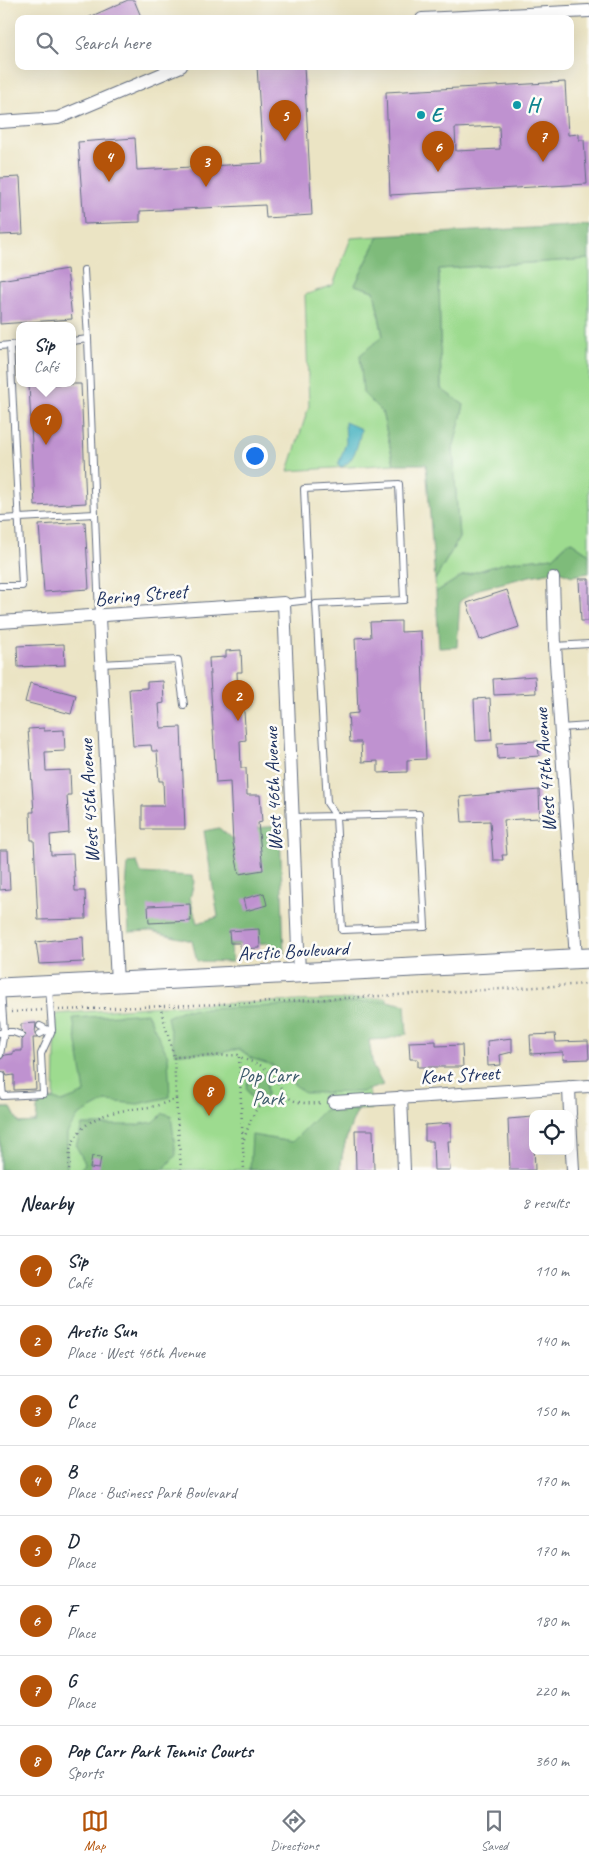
<!DOCTYPE html>
<meta charset="utf-8">
<style>
:root{--surface:#fff;--page:#f2f2f3;--text:#1f2937;--muted:#747a83;--line:#e0e1e3;--accent:#b45309}
body{margin:0;font-family:Caveat,sans-serif;background:var(--page);color:var(--text)}
.controls{position:absolute;right:15px;bottom:15px;display:grid;overflow:hidden;border-radius:10px;box-shadow:0 5px 20px #0002}
.controls button{width:45px;height:45px;display:grid;place-items:center;padding:0;border:0;border-bottom:1px solid var(--line);background:var(--surface);color:var(--text);font:25px sans-serif}
.you{position:absolute;left:254px;top:455px;width:18px;height:18px;margin:-12px;border:4px solid #fff;border-radius:50%;background:#1a73e8;box-shadow:0 0 0 8px #1a73e833}
.badge{display:grid;place-items:center;width:32px;height:32px;border-radius:50%;background:var(--accent);color:#fff;font-size:16px;font-weight:700}
.pin{position:absolute;translate:-50% -41px;filter:drop-shadow(0 1px 2px #0008)}
.pin::after{content:'';position:absolute;top:26px;width:18px;height:15px;background:inherit;clip-path:polygon(0 0,100% 0,50% 100%)}
.popup{position:absolute;left:16px;top:322px;width:60px;height:65px;box-sizing:border-box;display:grid;place-content:center;border-radius:10px;background:var(--surface);filter:drop-shadow(0 1px 4px #0005);font-size:16px;white-space:nowrap;color:var(--muted)}
.popup b{font-size:19px;color:var(--text)}
.popup::after{content:'';position:absolute;left:50%;top:100%;margin-left:-10px;border:10px solid transparent;border-top-color:var(--surface)}
.list{margin:0;padding:0;list-style:none}
h2{display:flex;justify-content:space-between;align-items:center;height:65px;margin:0;padding:0 20px;font-size:21px}
h2 small{font-size:16px;font-weight:400;color:var(--muted)}
.list li{display:grid;grid-template-columns:32px 1fr auto;gap:15px;align-items:center;box-sizing:border-box;height:70px;padding:0 20px;border-top:1px solid var(--line)}
.list b{display:block;font-size:19px;white-space:nowrap}
.list p{margin:0;font-size:16px;white-space:nowrap;color:var(--muted)}
.list em{font-size:16px;font-style:normal;color:var(--muted)}
.icon{flex:none;width:28px;height:28px;fill:none;stroke:currentColor;stroke-width:2;stroke-linecap:round;stroke-linejoin:round}
.map{position:relative;flex:none;width:589px;height:1170px;overflow:hidden}
.search{position:absolute;background:var(--surface);box-shadow:0 5px 20px #0002;left:15px;right:15px;top:15px;height:55px;display:flex;align-items:center;gap:12px;box-sizing:border-box;padding:0 18px;border-radius:10px;color:var(--muted);font-size:19px}
.sheet{height:625px;background:var(--surface)}
nav{display:flex;justify-content:space-around;align-items:center;box-sizing:border-box;height:70px;border-top:1px solid var(--line);background:var(--surface);font-size:14px;color:var(--muted)}
nav a{display:grid;justify-items:center;gap:2px}
nav .on{color:var(--accent)}
.map>svg:first-child{display:block}
.green{fill:#9ddb8f;stroke:#5c8576}
.forest{fill:#7ebb7a;stroke:#4c756c}
.water{fill:#42b0bf;stroke:#2e708e}
.building{fill:#bf92d0;fill-rule:evenodd}
.lines{fill:none;stroke-linecap:round;stroke-linejoin:round}
.service-casing{stroke:#646e82;stroke-width:8}
.minor-casing{stroke:#646e82;stroke-width:14}
.secondary-casing{stroke:#646e82;stroke-width:21}
.path{stroke:#646e82;stroke-width:2.5;stroke-dasharray:1 4;stroke-linecap:butt}
.service{stroke:#fff;stroke-width:6}
.minor{stroke:#fff;stroke-width:12}
.secondary{stroke:#fff;stroke-width:19}
.culture-dot{fill:#0f9aa8;stroke:#fdfcf7;stroke-width:2}
.labels{text-anchor:middle;dominant-baseline:central;stroke-width:5;stroke-linejoin:round;paint-order:stroke}
.culture-label{font-size:20px;font-weight:bold;fill:#0d838f;stroke:#fdfcf7;text-anchor:start}
.street-label{font-size:20px;fill:#1b2f5e;stroke:#fdfcf7}
.park-label{font-size:20px;fill:#3c5a6a;stroke:#fdfcf7}
</style>
<div class="map">
<svg width="589" height="1170" viewBox="0 0 589 1170">
<rect width="100%" height="100%" fill="#fdfcf7"/>
<filter id="ink" filterUnits="userSpaceOnUse"><feTurbulence type="fractalNoise" baseFrequency=".02" numOctaves="2"/><feDisplacementMap in="SourceGraphic" scale="10" xChannelSelector="R" yChannelSelector="G"/><feConvolveMatrix kernelMatrix="1 2 1 2 8 2 1 2 1" color-interpolation-filters="sRGB"/></filter>
<filter id="wash" filterUnits="userSpaceOnUse"><feTurbulence type="fractalNoise" baseFrequency=".0096" numOctaves="4" result="noise"/><feDisplacementMap in="SourceGraphic" scale="20" xChannelSelector="R" yChannelSelector="G"/><feGaussianBlur stdDeviation="1.12" result="paint"/><feColorMatrix in="noise" values="0 0 0 0 0 0 0 0 0 0 0 0 0 0 0 0 0 1.4 0 .05"/><feComposite in="paint" operator="in"/></filter>
<g filter="url(#wash)">
<rect width="100%" height="100%" fill="#ebe4c4"/>
<path class="green" d="M379,236L355,285L374,291L383,337L363,393L382,412L394,464L288,471L309,406L305,295L333,285L351,238Z
M589,259V554L570,541L553,557L508,562L462,576L436,592L435,580L459,538L453,449L464,405L441,389L439,269Z
M387,998L389,1032L367,1038V1079L372,1109L358,1110C349,1124 340,1155 341,1170H0V1108H11L19,1123L36,1122L38,1102L54,1098L56,1014L160,1006Z"/>
<path class="forest" d="M589,225V259L439,269L441,389L464,405L453,449L459,538L435,580L426,464H394L382,412L363,393L360,355L383,336L374,291L355,285L379,236Z
M570,541L589,554V573L572,576L559,571L530,576L479,589L460,601L457,647L439,648L436,592L462,576L508,562L553,557Z
M280,826L284,954L278,957L268,943L231,945L232,962L197,961L192,941L151,931L129,932L126,889L128,863L137,862L141,873L192,876L194,882L190,898L197,923L218,917L204,831L219,828L232,839L241,837L242,829Z
M387,1001L405,1005L407,1034L387,1039L369,1040L373,1067L383,1085L362,1092L304,1093L272,1065L253,1059L239,1049L219,1053H175L167,1017L183,1010Z
M147,1013L168,1056L170,1097L138,1104L106,1101L78,1116L67,1133V1170H0V1108H11L19,1123L36,1122L38,1102L54,1099L62,1102L85,1093L73,1018Z
M255,1073L266,1075L267,1095L253,1100L246,1088L248,1080Z
M324,1110H358C350,1125 340,1154 341,1170H250L252,1135L292,1142Z
M163,1113L171,1115L176,1155L163,1170H81L85,1163L76,1146L82,1125H134L154,1122Z"/>
<path class="water" d="M345,422L361,429C359,442 354,463 341,467L338,465L346,443Z"/>
<g id="blocks">
<path class="building" d="M128,0H134L142,19H85Z
M257,66H304L312,215L266,218L265,205L140,211V222L84,224L78,142L135,138L137,170L263,163Z
M565,82L568,135L579,134V140H584L587,184L390,195L386,92ZM499,126L500,149L456,151L455,128Z
M20,177L23,234L0,235V178Z
M67,269L72,319L0,324V280Z
M29,384H81L86,503L35,506Z
M85,522L89,589L44,592L39,525Z
M579,579H589V621H581Z
M507,590L519,627L480,640L467,603Z
M401,621V632L421,631L426,759L407,760V772L378,773V761L362,762L361,742H350L348,714L358,713L355,638L371,637L370,622Z
M64,644L65,665L18,667L17,646Z
M241,650L242,672H237L238,698H243L246,740L240,741L241,768H246L247,795H260L262,822L258,823L263,870L239,874L233,843L230,782L216,783L209,658L226,657V651Z
M535,676L536,693L494,695L493,679Z
M163,681L164,703L159,704L161,728L181,727L185,829H142V806H164L163,781H159L157,751H152L151,745L133,746L129,689L147,688V682Z
M30,683L76,695L71,714L25,702Z
M490,698L492,740L476,741L474,699Z
M44,728V731L64,730L65,751L45,752L46,771L70,770L71,795H67L69,833L50,835L51,855L73,854L75,891H85L86,919L38,920L34,840H31L30,812H34L28,729Z
M538,741L539,756L498,759L497,743Z
M539,790L540,818L504,820L507,855H502L503,860H493L490,821L462,822L460,797Z
M0,850H8L10,889L0,890Z
M264,893L267,905L246,911L243,899Z
M190,904L191,921L149,923L148,906Z
M259,929L260,948L240,949V943H230L229,931Z
M83,937L84,962L39,964L36,942Z
M36,1023L35,1034L37,1038H33L36,1089L14,1090V1075L7,1076L5,1072L0,1071V1060L5,1055L13,1054V1051H22V1040L26,1035L21,1030V1024Z
M555,1034L556,1042L588,1041L589,1059L563,1060V1052L531,1054L530,1035Z
M512,1038V1052L500,1055L501,1065L488,1066L487,1041Z
M436,1041V1046L462,1045L463,1067H418V1059H410L409,1042Z
M533,1117L535,1170H510L508,1119Z
M451,1123V1141H448L450,1170H434L433,1141H425V1125Z
M355,1130H373L374,1170H356Z
M92,1156L101,1157L99,1169L90,1168Z"/>
</g>
</g>
<g filter="url(#ink)">
<use href="#blocks" fill-opacity="0" stroke="#646e82" stroke-width="1"/>
<g class="lines">
<g class="service-casing">
<path id="service" d="M88,339L99,615
M72,341L88,339L84,270
M0,346L20,344
M0,519L95,514
M0,586H22L10,345
M284,603L309,600L304,489L399,484L404,600L316,604L327,803L336,816L342,930L425,927L419,814L293,817
M555,646L589,644
M101,664L178,660L184,705
M560,728L589,726
M49,987L52,1030H49
M0,1033L4,1032L1,990
M40,1034L48,1030L40,1026
M0,1055L4,1032H13L21,1035
M2,1086L3,1096L43,1094L41,1054L52,1030
M0,1087L2,1086V1076"/>
</g>
<g class="minor-casing">
<path id="minor" d="M422,19L589,11
M0,122L58,118L181,66
M553,578L555,646L576,959
M99,617L117,983
M0,622L284,603L299,973
M569,1087L570,1114
M401,1097L404,1170
M334,1102L589,1086
M570,1119L573,1170"/>
</g>
<g class="secondary-casing">
<path id="secondary" d="M0,988L589,958"/>
</g>
<path class="path" d="M160,1006L174,1057
M59,1010L274,1002L589,984
M11,1012L43,1010
M239,1057L244,1170
M176,1099L181,1170
M244,1139C252,1117 257,1094 285,1097
M69,1170C70,1164 69,1157 70,1151C80,1113 118,1111 149,1107C158,1106 167,1102 176,1099L174,1057L238,1055C246,1062 255,1061 263,1067C290,1086 273,1106 322,1103"/>
<use href="#service" class="service"/>
<use href="#minor" class="minor"/>
<use href="#secondary" class="secondary"/>
</g>
</g>
<g class="culture-dot">
<circle cx="517" cy="105" r="5"/>
<circle cx="421" cy="115" r="5"/>
</g>
<g class="labels">
<g class="culture-label">
<text x="527" y="105">H</text>
<text x="431" y="115">E</text>
</g>
<g class="street-label">
<text transform="translate(141 595) rotate(-5)">Bering Street</text>
<text transform="translate(545 770) rotate(-94)">West 47th Avenue</text>
<text transform="translate(273 789) rotate(-92)">West 46th Avenue</text>
<text transform="translate(89 801) rotate(-93)">West 45th Avenue</text>
<text transform="translate(293 951) rotate(-3)">Arctic Boulevard</text>
<text transform="translate(460 1075) rotate(-3)">Kent Street</text>
</g>
<g class="park-label">
<text x="268" y="1075">Pop Carr<tspan x="268" dy="23">Park</tspan></text>
</g>
</g>
</svg>
<div class="controls">
<button><svg class="icon" aria-label="locate" viewBox="0 0 24 24"><circle cx="12" cy="12" r="6"/><path d="M12 2v4M12 18v4M2 12h4M18 12h4"/></svg></button>
</div>
<div class="you"></div>
<div class="pin badge" style="left:46px;top:445px">1</div>
<div class="popup"><b>Sip</b>Café</div>
<div class="pin badge" style="left:238px;top:721px">2</div>
<div class="pin badge" style="left:206px;top:187px">3</div>
<div class="pin badge" style="left:109px;top:182px">4</div>
<div class="pin badge" style="left:285px;top:141px">5</div>
<div class="pin badge" style="left:438px;top:172px">6</div>
<div class="pin badge" style="left:543px;top:162px">7</div>
<div class="pin badge" style="left:209px;top:1116px">8</div>
<div class="search"><svg class="icon" aria-label="search" viewBox="0 0 24 24"><circle cx="10" cy="10" r="6"/><path d="M15 15l6 6"/></svg>Search here</div>
</div>
<section class="sheet">
<h2>Nearby<small>8 results</small></h2>
<ul class="list">
<li><span class="badge">1</span><div><b>Sip</b><p>Café</p></div><em>110 m</em></li>
<li><span class="badge">2</span><div><b>Arctic Sun</b><p>Place · West 46th Avenue</p></div><em>140 m</em></li>
<li><span class="badge">3</span><div><b>C</b><p>Place</p></div><em>150 m</em></li>
<li><span class="badge">4</span><div><b>B</b><p>Place · Business Park Boulevard</p></div><em>170 m</em></li>
<li><span class="badge">5</span><div><b>D</b><p>Place</p></div><em>170 m</em></li>
<li><span class="badge">6</span><div><b>F</b><p>Place</p></div><em>180 m</em></li>
<li><span class="badge">7</span><div><b>G</b><p>Place</p></div><em>220 m</em></li>
<li><span class="badge">8</span><div><b>Pop Carr Park Tennis Courts</b><p>Sports</p></div><em>360 m</em></li>
</ul>
</section>
<nav>
<a class="on"><svg class="icon" aria-label="map" viewBox="0 0 24 24"><path d="M3 6l6-2 6 2 6-2v14l-6 2-6-2-6 2zM9 4v14M15 6v14"/></svg>Map</a>
<a><svg class="icon" aria-label="directions" viewBox="0 0 24 24"><path d="M12 3l9 9-9 9-9-9zM9 14v-3h6M13 9l2 2-2 2"/></svg>Directions</a>
<a><svg class="icon" aria-label="saved" viewBox="0 0 24 24"><path d="M7 4h10v16l-5-4-5 4z"/></svg>Saved</a>
</nav>
